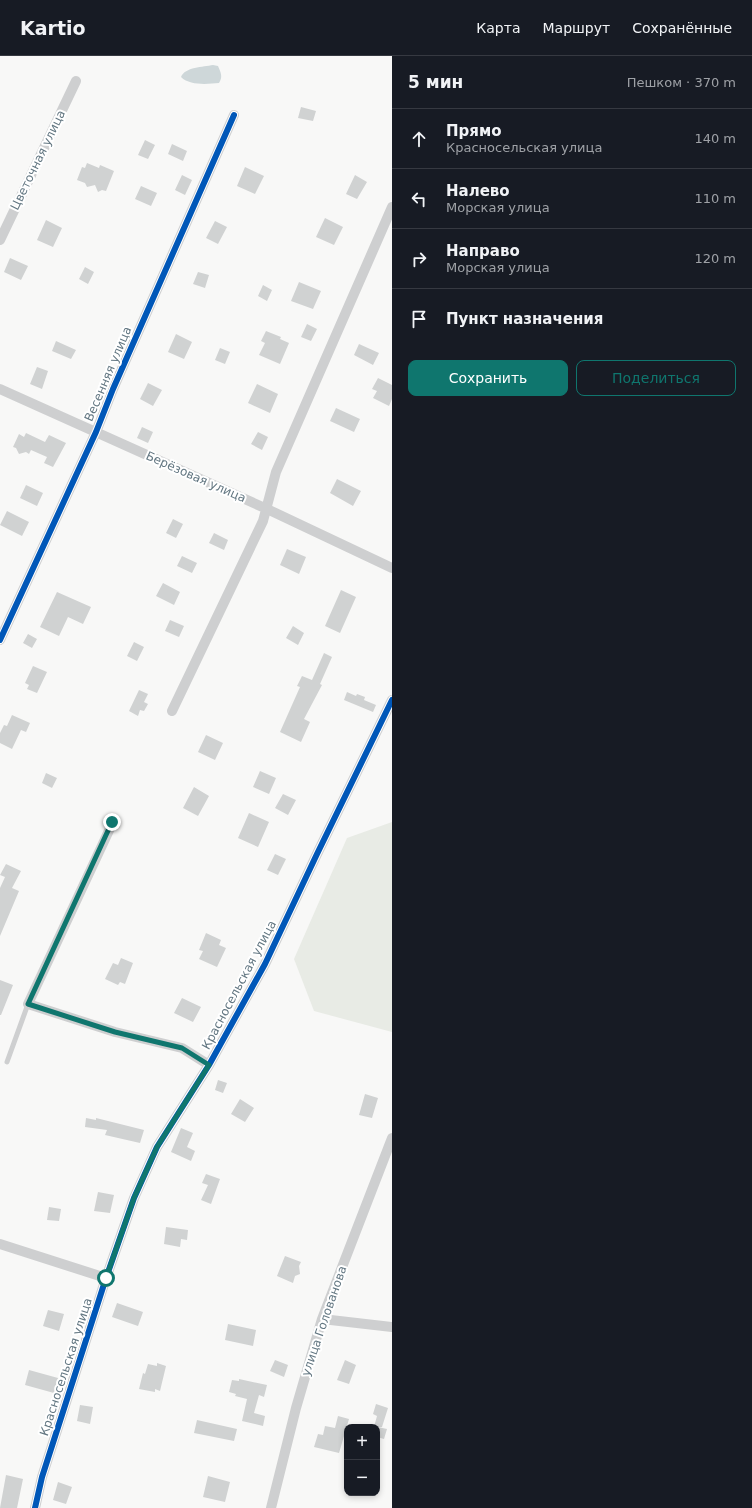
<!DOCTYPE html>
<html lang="ru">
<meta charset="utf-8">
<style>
:root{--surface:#171b24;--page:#20242c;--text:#f1f3f6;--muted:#9ea1a6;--line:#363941;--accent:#0f766e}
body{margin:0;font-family:"DejaVu Sans",sans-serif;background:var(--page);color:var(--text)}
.controls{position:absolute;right:12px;bottom:12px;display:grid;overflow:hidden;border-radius:8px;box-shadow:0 2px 6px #0003}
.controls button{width:36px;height:36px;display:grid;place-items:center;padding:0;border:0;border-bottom:1px solid var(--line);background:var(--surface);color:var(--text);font:20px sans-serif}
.stop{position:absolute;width:12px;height:12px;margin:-9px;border:3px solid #0f766e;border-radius:50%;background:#fff}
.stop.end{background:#0f766e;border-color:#fff;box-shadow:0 1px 4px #0008}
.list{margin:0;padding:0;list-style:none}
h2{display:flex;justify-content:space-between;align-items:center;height:52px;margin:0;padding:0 16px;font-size:17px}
h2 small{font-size:13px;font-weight:400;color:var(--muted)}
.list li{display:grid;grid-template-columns:26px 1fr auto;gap:12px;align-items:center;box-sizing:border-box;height:60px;padding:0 16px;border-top:1px solid var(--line)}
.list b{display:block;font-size:15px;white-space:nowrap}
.list p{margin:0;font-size:13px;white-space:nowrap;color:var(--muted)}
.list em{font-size:13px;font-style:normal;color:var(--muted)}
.actions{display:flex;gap:8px;padding:12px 16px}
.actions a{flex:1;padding:9px 0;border:1px solid var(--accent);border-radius:8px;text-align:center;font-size:14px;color:var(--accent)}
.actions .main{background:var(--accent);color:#fff}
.icon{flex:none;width:22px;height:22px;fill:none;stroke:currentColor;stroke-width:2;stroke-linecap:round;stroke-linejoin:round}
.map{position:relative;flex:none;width:392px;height:1452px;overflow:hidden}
header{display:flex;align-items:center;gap:24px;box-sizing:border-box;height:56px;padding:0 20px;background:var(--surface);border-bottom:1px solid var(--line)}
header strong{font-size:19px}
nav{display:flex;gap:22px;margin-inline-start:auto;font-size:14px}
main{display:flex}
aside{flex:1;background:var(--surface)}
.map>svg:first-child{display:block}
.green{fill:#e8ebe5}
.water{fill:#ced7d9}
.building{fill:#d0d2d2}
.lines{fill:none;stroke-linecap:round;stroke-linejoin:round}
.lane{stroke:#cecfd0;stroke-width:5}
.street{stroke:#cecfd0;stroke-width:10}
.cycleway-casing{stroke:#fff;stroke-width:8}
.cycleway{stroke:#0057b8;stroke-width:6}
.route{stroke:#0f766e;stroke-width:5}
.labels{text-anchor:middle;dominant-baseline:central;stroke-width:4;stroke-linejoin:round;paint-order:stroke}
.street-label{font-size:12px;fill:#637782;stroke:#fff}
</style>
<header>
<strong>Kartio</strong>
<nav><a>Карта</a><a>Маршрут</a><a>Сохранённые</a></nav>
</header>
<main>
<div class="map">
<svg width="392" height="1452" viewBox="0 0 392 1452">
<rect width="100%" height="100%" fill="#f8f8f7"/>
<path class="green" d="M392,766V976L314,955L294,903L347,782Z"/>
<path class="water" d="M213,9L218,10C221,17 223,21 219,27C208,28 190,30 181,21C185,11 203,11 213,9Z"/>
<path class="building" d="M301,51L316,55L313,65L298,62Z
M145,84L155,89L148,103L138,99Z
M172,88L187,95L183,105L168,98Z
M87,107L99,112L100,109L114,115L106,135L102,134L98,136L95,129L87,131L85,127L77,124L82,111L85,112Z
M245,111L264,120L255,138L237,130Z
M182,119L192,124L185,139L175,134Z
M355,119L367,126L357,143L346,138Z
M141,130L157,137L151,150L135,143Z
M325,162L343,171L334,189L316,181Z
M46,164L62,172L53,191L37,184Z
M215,165L227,171L218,188L206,182Z
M10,202L28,210L21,224L4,216Z
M85,211L94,216L88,228L79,223Z
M198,216L209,219L205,232L193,228Z
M299,226L321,235L313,253L291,245Z
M263,229L272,234L267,245L258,240Z
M307,268L317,273L311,285L301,281Z
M266,275L281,281L280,283L289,287L280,308L259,299L265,287L261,285Z
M176,278L192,286L184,303L168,296Z
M56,285L76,294L71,303L52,295Z
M359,288L379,297L373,309L354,299Z
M220,292L230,296L225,308L215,304Z
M37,311L48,315L42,333L30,328Z
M378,322L392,329V343L389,350L373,342L377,335L372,333Z
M148,327L162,334L153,350L140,343Z
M257,328L278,338L270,357L248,347Z
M336,352L360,363L354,376L330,365Z
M142,371L153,376L148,387L137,382Z
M258,376L268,381L262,394L251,388Z
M26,377L45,386L49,379L66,387L53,411L44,407L47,401L31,394L29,398L26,396L19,398L16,392L13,391L19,378L24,381Z
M337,423L361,435L353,450L330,437Z
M26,429L43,437L37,450L20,442Z
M7,455L29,466L22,480L0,469Z
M173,463L183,468L176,482L166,477Z
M214,477L228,484L224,494L209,487Z
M287,493L306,501L299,518L280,509Z
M182,500L197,507L192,517L177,510Z
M163,527L180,536L174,549L156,540Z
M341,534L356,541L340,577L325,570Z
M57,536L91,551L83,568L68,561L59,580L40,571Z
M170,564L184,570L179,581L165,575Z
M293,570L304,577L298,589L286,582Z
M28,578L37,583L32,592L23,587Z
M134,586L144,591L137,605L127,600Z
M324,597L332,601L320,628L322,629L304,663L310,666L301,686L280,676L300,631L297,630L302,620L312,624Z
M33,610L47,616L37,637L27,633L29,629L25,627Z
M139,634L148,638L144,646L148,648L144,655L140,654L138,660L129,655Z
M347,636L356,640L357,638L365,641L364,644L376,649L373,656L344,644Z
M12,659L30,667L26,676L21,674L12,693L0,687V677L4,669L7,670Z
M206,679L223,687L215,704L198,696Z
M260,715L276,722L269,738L253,731Z
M46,717L57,722L52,732L42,727Z
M194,731L209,740L198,760L183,752Z
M283,738L296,744L288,759L275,752Z
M249,757L269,766L258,791L238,782Z
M275,798L286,803L278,819L267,814Z
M6,808L21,815L12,832L19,835L0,880V832L5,821L0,819Z
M206,877L221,884L219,889L226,892L217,911L199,903L203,895L199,894Z
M121,902L133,907L125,928L120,926L118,929L105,923L113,907L118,909Z
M0,924L13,929L1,959H0Z
M182,942L201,951L193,966L174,957Z
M218,1024L227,1027L223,1037L215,1034Z
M365,1038L378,1042L372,1062L359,1059Z
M240,1043L254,1052L245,1066L231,1058Z
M86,1062L96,1064V1062L144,1074L140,1087L105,1079L107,1074L85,1071Z
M181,1072L193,1077L187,1091L195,1095L191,1105L171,1096Z
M206,1118L220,1123L211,1148L201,1144L208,1129L202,1127Z
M98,1136L114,1139L110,1157L94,1155Z
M49,1151L61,1153L59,1165L47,1164Z
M166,1171L188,1174L187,1184L181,1183L180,1191L164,1188Z
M285,1200L301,1206L299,1210L300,1218L295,1220L293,1227L277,1220Z
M117,1247L143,1256L138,1270L112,1261Z
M48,1254L64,1258L59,1275L43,1270Z
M228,1268L256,1274L253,1290L225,1284Z
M275,1304L288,1309L284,1321L270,1315Z
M345,1304L356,1309L349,1328L337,1324Z
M157,1307L166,1310L160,1335L155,1333V1336L139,1333L143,1317L145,1318L148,1308L157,1310Z
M29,1314L58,1322L54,1337L25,1329Z
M239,1323L267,1329L264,1341L259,1339L254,1357L265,1360L263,1370L242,1365L247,1343L235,1340L236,1338L229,1336L232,1324L239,1325Z
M376,1348L388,1352L382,1371H378L387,1373L384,1383L377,1381V1371H374L377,1360L373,1358Z
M80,1349L93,1351L90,1368L77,1365Z
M338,1360L349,1363L339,1397L314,1391L318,1378L323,1379L325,1370L335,1372Z
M197,1364L237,1373L234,1385L194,1377Z
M6,1419L23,1423L17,1452H0Z
M208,1420L230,1426L225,1446L203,1441Z
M58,1426L72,1431L66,1448L53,1444Z"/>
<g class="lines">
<path class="lane" d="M7,1006L28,948"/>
<path class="street" d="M0,184L76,25
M0,333L267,453L392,512
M0,584L96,376L113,333L234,59
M172,655L263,465L276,416L392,151
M113,766L28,948L115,976L182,992L209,1009
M0,1188L106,1222
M322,1263L392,1271
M35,1452L42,1421L106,1222L134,1142L157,1091L209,1009L265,908L317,798L392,644
M271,1452L296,1352L322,1263L392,1082"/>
<g class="cycleway-casing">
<path id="cycleway" d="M0,584L96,376L113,333L234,59
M35,1452L42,1421L106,1222L134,1142L157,1091L209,1009L265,908L317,798L392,644"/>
</g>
<use href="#cycleway" class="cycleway"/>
</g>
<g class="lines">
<path class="route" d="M106,1222L134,1142L157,1091L209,1009L182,992L115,976L28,948L112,766"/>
</g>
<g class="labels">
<g class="street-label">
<text transform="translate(38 104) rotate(-64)">Цветочная улица</text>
<text transform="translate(108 318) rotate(-67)">Весенняя улица</text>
<text transform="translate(196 421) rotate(24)">Берёзовая улица</text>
<text transform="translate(239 929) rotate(-62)">Красносельская улица</text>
<text transform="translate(324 1265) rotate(-71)">улица Голованова</text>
<text transform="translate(66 1311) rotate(-72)">Красносельская улица</text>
</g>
</g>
</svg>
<div class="controls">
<button>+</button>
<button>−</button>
</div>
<div class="stop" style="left:106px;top:1222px"></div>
<div class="stop end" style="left:112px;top:766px"></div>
</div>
<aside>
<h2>5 мин<small>Пешком · 370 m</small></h2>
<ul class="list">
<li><svg class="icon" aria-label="ahead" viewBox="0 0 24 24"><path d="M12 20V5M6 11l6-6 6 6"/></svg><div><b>Прямо</b><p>Красносельская улица</p></div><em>140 m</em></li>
<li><svg class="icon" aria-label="left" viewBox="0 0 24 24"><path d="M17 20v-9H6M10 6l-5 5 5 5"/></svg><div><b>Налево</b><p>Морская улица</p></div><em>110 m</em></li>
<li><svg class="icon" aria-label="right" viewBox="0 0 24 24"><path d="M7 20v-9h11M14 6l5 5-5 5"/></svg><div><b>Направо</b><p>Морская улица</p></div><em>120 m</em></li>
<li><svg class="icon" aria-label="arrive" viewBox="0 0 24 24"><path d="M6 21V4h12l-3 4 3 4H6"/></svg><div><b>Пункт назначения</b></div></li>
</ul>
<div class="actions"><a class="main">Сохранить</a><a>Поделиться</a></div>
</aside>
</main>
